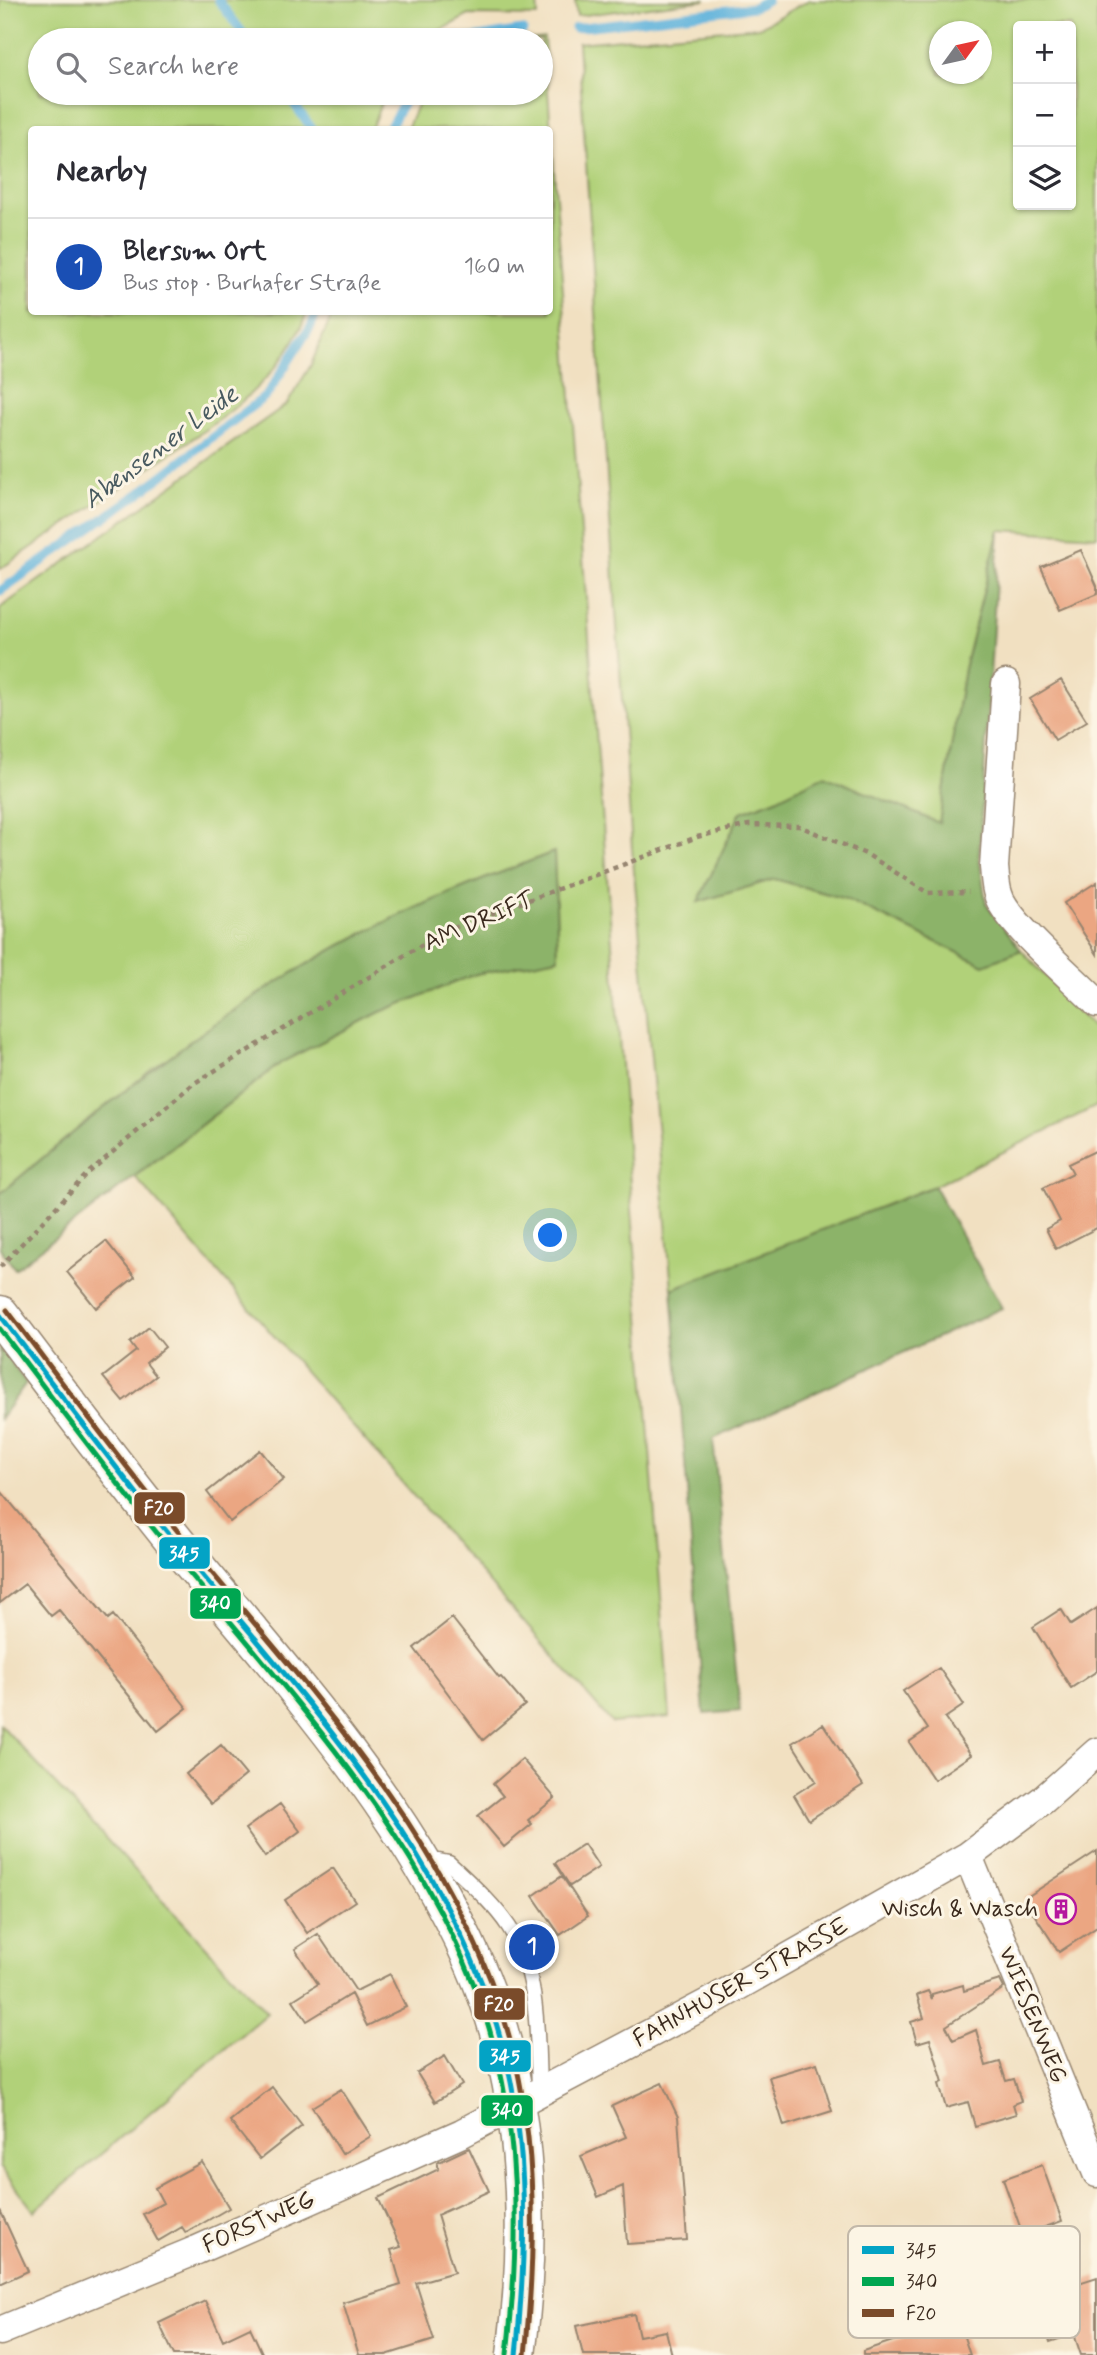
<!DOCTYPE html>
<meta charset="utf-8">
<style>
:root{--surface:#fff;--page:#f2f2f3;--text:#2b2b33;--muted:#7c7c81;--line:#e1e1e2;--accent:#b5179e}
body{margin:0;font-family:Mynerve,sans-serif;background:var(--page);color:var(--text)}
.controls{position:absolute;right:21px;top:21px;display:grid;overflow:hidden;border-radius:7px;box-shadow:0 2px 5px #0004}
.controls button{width:63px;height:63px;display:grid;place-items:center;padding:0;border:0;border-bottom:2px solid var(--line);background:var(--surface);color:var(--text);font:35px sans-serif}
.compass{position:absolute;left:929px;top:21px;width:63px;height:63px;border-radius:50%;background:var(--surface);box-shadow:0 2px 5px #0004;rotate:57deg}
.you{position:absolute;left:551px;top:1236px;width:24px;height:24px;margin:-18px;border:5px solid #fff;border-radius:50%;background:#1a73e8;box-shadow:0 0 0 10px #1a73e833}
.badge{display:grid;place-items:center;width:46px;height:46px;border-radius:50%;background:var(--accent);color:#fff;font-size:23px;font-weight:700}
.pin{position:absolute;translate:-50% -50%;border:4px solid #fff;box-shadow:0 2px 7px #0006}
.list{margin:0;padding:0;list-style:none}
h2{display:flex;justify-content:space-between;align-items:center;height:91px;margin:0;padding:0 28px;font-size:30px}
h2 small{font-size:23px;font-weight:400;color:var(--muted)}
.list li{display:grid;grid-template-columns:46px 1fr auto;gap:21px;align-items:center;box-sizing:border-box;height:98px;padding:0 28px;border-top:2px solid var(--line)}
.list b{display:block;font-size:26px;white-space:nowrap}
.list p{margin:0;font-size:23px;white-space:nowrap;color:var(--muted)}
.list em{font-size:23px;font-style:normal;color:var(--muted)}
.icon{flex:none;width:38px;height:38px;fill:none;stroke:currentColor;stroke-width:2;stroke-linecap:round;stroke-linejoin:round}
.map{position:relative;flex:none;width:1097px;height:2355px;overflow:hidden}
.search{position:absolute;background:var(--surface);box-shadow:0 2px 5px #0004;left:28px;top:28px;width:525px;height:77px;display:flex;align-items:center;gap:18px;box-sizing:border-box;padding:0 24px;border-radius:38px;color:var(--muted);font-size:26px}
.panel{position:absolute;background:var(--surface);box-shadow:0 2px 5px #0004;left:28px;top:126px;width:525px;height:189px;border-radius:7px}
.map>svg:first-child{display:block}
.green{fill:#b1d179;stroke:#767e4c;stroke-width:2;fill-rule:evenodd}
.forest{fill:#8cb369;stroke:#646e44;stroke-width:2}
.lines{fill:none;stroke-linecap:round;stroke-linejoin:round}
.stream{stroke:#61b3dc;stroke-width:9}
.building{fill:#eba682}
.service-casing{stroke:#968570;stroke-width:17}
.minor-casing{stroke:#968570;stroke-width:31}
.secondary-casing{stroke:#968570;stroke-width:41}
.path{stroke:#968570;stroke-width:4.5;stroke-dasharray:5 5;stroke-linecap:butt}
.service{stroke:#fff;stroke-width:14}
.minor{stroke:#fff;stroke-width:28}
.secondary{stroke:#fff;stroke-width:38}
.bus-1-casing{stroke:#fcf5e5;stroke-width:10}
.bus-2-casing{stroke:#fcf5e5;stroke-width:10}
.bus-3-casing{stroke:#fcf5e5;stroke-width:10}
.bus-1{stroke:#03a3c5;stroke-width:5}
.bus-2{stroke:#00a651;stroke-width:5}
.bus-3{stroke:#7a4b2a;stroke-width:5}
.labels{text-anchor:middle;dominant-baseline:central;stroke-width:6;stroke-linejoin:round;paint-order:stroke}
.street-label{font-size:24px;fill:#3b2a1e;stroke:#fcf5e5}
.poi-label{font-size:24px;fill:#3b2a1e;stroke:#fcf5e5;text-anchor:end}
.water-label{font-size:26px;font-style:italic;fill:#485a60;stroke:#fcf5e5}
.key{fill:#fcf5e5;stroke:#c2b8a9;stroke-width:2}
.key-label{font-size:19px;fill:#3b2a1e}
.line-badge{stroke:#fcf5e5;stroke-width:2.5}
.badge-label{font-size:19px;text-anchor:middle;font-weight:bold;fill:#fff}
</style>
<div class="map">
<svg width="1097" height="2355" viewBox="0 0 1097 2355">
<rect width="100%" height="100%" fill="#fcf5e5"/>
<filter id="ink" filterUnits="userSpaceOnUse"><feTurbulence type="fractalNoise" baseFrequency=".0143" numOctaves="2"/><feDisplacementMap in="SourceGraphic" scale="14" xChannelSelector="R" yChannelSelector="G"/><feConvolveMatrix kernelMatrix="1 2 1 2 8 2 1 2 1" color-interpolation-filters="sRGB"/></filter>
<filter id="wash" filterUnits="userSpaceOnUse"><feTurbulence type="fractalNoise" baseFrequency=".00686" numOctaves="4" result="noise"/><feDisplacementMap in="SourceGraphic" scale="28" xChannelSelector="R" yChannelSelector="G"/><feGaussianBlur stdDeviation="1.57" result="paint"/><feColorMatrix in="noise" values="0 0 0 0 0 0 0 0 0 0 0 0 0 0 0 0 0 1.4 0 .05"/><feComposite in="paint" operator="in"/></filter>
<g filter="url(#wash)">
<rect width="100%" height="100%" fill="#f1e0c1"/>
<path class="green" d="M0,0H537L538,16L469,15L422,40H40V93H385L371,129L32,130V312H307C280,389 201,432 137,476C91,507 46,538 0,569Z
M575,0H706L577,16Z
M809,0H1097V536L999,530L964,669L939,824L774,800L741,812L699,902L775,879L846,899L984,965L1021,950L1097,1031V1106L934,1186L672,1289L632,849L578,43L760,27ZM1018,26H1071V205H1018ZM940,32H982V74H940Z
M544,38L670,1717L612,1723L135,1177L282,1062L380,1012L476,974L558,958L554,852C481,880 407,908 339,946C215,1014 107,1103 0,1194V608L287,404L311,365L333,312H550V130L407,129L422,93H541V40H527Z
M0,1724L267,2013L34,2211L0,2167Z"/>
<path class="forest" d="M999,530L979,856L986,903L1021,950L984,965L846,899L775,879L698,902L741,812L774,800L824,775L939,823L964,669Z
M554,852L558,958L476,974L380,1012L282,1062L15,1269L0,1248V1194C107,1103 215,1014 339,946C408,908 481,880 554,852Z
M934,1186L1002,1308L713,1439L740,1711L704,1714L672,1289Z
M0,1348L26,1383L0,1419Z"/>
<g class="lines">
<path class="stream" d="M218,0L248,40
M575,28L754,7L767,0
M460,40L523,30
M286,93L313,130
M388,130L409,93
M0,591L141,492L267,395L311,326L317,312"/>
</g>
<g id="blocks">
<path class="building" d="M1081,550L1097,586V594L1060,610L1041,567Z
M1061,680L1087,721L1055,740L1030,699Z
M1097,882V954L1064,903Z
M1097,1150V1228L1056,1249L1046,1229L1060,1221L1043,1188L1073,1173L1068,1164Z
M106,1241L135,1277L96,1308L67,1272Z
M149,1327L165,1347L146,1363L156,1376L123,1401L103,1377L136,1351L130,1343Z
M260,1450L284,1479L230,1522L207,1492Z
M0,1490L108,1619L113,1615L187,1708L158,1731L59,1610L51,1616L25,1584L0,1603Z
M1097,1608V1671L1071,1688L1033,1627L1061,1609L1071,1625Z
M452,1618L499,1678L501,1677L525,1705L483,1740L414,1648Z
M939,1668L964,1705L945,1718L971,1755L934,1780L909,1742L928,1729L903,1691Z
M823,1724L863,1785L809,1820L794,1795L816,1781L792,1743Z
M221,1745L246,1775L211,1804L186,1774Z
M522,1759L555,1798L528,1820L532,1824L504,1847L478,1816L503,1796L493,1784Z
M280,1804L300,1831L265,1857L245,1829Z
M584,1844L599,1867L570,1886L555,1863Z
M1097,1851V1927L1059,1952L1024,1899Z
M333,1868L355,1901L307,1933L285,1900Z
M562,1876L588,1916L560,1935L533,1896Z
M318,1934L356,1991L390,1974L406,2007L367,2026L351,1994L307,2021L293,2000L318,1984L295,1949Z
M1000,1980L1004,1988L946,2026L953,2040L976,2030L986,2066L1000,2062L1006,2081L1014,2079L1021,2101L1013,2104L1016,2114L975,2126L968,2102L946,2108L939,2084L943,2082L930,2039L917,2043L911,2022L924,2018L917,1995L928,1991L932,1999V1994L963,1985L964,1991Z
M445,2056L462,2085L435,2102L417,2073Z
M817,2063L832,2111L784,2126L769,2077Z
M662,2083L678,2117L687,2240L627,2244L623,2186L598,2197L581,2156L626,2137L612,2106Z
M272,2087L302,2126L260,2159L230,2121Z
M341,2089L371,2136L342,2154L312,2107Z
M469,2148L489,2191L437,2215L454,2272L416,2283L434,2340L386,2355H359L343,2303L401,2285L391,2250L401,2247L378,2198L439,2169L437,2163Z
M202,2162L229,2208L186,2233L182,2227L158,2241L143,2214L163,2203L155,2188Z
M1042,2165L1062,2221L1023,2235L1003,2179Z
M0,2210L28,2271L0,2284Z
M1097,2277V2355H1081L1074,2334L1050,2342L1035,2297Z
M205,2301L223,2340L250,2327L263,2355H174L159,2323Z
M634,2314L639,2336L666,2331L672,2355H583L576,2326Z
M958,2319L970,2355H863V2351Z"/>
</g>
</g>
<g filter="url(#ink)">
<use href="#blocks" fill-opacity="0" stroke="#968570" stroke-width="2"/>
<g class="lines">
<g class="service-casing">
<path id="service" d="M426,1869L439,1861L449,1863C470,1883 493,1903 509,1927C540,1975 537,2036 539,2091"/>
</g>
<g class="minor-casing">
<path id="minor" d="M1006,684L994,867C995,875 995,885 998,894C1005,921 1074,979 1097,1003
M968,1856L1097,2173
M0,2331L197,2250L462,2133L708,2003L968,1856L1044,1799L1097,1752"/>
</g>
<g class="secondary-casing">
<path id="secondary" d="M0,1315C61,1395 121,1476 185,1554C291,1682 406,1809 474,1963C528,2084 533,2225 516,2355"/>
</g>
<path class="path" d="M0,1267L87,1174L193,1084L443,932L697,837L749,825L799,826L868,855L928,893L969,892"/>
<use href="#service" class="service"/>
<use href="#minor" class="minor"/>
<use href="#secondary" class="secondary"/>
<g class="bus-1-casing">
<path id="bus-1" d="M0,1315C61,1395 121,1476 185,1554C300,1694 431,1834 491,2008C530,2119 528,2239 516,2355"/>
</g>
<g class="bus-2-casing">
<path id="bus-2" d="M0,1329C59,1407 117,1485 179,1560C293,1699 425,1839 484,2012C521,2123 520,2240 507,2354"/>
</g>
<g class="bus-3-casing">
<path id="bus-3" d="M7,1310C68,1390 129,1472 193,1550C309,1690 441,1831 500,2006C538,2119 537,2238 525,2355"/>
</g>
<use href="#bus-1" class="bus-1"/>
<use href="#bus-2" class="bus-2"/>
<use href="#bus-3" class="bus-3"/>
</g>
</g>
<defs>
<g id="building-ring" transform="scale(1.575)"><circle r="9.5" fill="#fcf5e5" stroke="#b5179e" stroke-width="1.5"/><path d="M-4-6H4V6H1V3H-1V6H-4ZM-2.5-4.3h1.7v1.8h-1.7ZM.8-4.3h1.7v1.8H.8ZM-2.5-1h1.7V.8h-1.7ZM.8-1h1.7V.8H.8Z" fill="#b5179e"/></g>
</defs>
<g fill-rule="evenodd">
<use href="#building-ring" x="1061" y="1909"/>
</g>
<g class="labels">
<g class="street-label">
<text transform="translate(479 922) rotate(-23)">AM DRIFT</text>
<text transform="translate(741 1983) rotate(-29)">FAHNHUSER STRASSE</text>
<text transform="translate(1032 2015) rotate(68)">WIESENWEG</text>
<text transform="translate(259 2223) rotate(-24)">FORSTWEG</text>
</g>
<g class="poi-label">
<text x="1038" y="1909">Wisch &amp; Wasch</text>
</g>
<g class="water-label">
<text transform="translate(161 448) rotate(-37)">Abensener Leide</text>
</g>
</g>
<rect x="848" y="2226" width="232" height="112" rx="10" class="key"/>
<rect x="862" y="2246" width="32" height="8" fill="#03a3c5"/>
<rect x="862" y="2277" width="32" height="9" fill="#00a651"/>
<rect x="862" y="2309" width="32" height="8" fill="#7a4b2a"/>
<g class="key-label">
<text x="906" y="2257">345</text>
<text x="906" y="2288">340</text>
<text x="906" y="2320">F20</text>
</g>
<g class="line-badge">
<rect x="133" y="1491" width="53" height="34" rx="7" fill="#7a4b2a"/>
<rect x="158" y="1536" width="53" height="34" rx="7" fill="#03a3c5"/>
<rect x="189" y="1587" width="53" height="33" rx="7" fill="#00a651"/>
<rect x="473" y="1987" width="53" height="34" rx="7" fill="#7a4b2a"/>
<rect x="478" y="2039" width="54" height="34" rx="7" fill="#03a3c5"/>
<rect x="480" y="2094" width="54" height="33" rx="7" fill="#00a651"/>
</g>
<g class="badge-label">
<text x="159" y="1515">F20</text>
<text x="184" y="1560">345</text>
<text x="215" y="1610">340</text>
<text x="499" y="2011">F20</text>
<text x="505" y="2063">345</text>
<text x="507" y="2117">340</text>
</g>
</svg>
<div class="controls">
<button>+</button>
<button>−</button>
<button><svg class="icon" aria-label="layers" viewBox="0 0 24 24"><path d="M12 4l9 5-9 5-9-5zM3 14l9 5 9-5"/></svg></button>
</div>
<svg class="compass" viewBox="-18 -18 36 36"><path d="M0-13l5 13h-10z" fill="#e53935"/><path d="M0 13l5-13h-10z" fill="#7c7c81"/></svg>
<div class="you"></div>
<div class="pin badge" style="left:532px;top:1947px;background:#1a4fb4">1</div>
<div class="search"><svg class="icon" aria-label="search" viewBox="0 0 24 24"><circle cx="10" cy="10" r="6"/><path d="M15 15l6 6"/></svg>Search here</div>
<section class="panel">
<h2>Nearby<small></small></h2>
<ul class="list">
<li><span class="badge" style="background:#1a4fb4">1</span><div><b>Blersum Ort</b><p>Bus stop · Burhafer Straße</p></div><em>160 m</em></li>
</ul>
</section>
</div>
